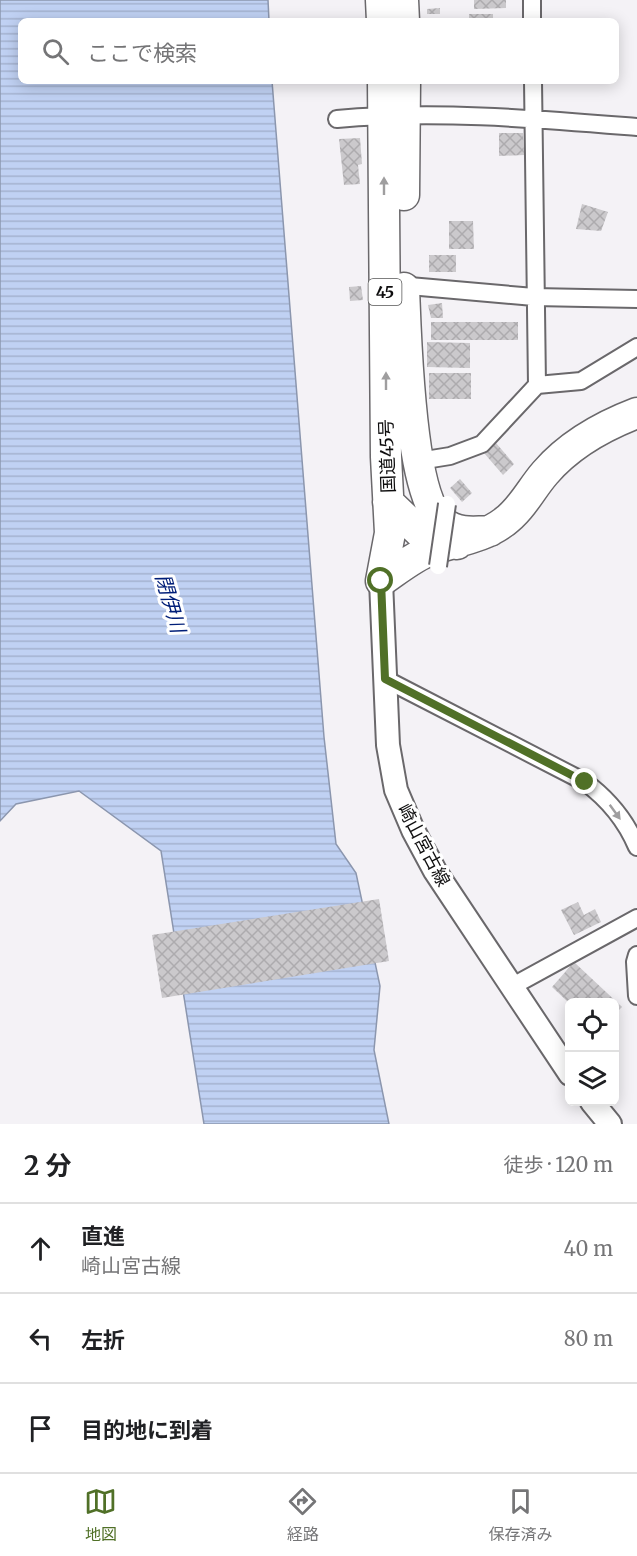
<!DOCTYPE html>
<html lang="ja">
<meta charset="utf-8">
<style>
:root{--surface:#fff;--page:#f6f6f6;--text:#202124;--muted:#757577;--line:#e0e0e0;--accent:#507027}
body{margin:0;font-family:Merriweather,"Noto Sans JP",serif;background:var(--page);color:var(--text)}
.controls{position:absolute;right:18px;bottom:18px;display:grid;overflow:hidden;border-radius:9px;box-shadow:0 3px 15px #0003}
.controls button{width:54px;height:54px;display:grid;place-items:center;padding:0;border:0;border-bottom:2px solid var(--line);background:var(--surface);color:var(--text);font:30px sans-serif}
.stop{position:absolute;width:18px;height:18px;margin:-14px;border:4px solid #507027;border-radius:50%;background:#fff}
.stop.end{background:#507027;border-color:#fff;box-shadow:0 2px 6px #0008}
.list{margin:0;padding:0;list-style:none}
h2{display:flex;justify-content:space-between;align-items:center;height:78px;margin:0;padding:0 24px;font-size:26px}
h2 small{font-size:20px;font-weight:400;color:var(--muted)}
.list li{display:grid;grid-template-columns:39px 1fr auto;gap:18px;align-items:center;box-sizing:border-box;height:90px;padding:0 24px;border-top:2px solid var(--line)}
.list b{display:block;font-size:22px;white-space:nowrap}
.list p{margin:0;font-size:20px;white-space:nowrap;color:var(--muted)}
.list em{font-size:20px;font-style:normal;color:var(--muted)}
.icon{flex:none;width:33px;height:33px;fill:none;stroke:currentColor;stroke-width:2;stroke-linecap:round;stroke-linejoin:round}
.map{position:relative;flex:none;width:637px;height:1124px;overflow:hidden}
.search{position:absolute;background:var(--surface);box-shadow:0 3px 15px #0003;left:18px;right:18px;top:18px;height:66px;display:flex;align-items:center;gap:15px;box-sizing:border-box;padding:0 21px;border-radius:9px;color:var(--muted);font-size:22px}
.sheet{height:348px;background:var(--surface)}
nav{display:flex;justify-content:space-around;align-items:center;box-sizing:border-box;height:84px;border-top:2px solid var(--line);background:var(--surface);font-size:16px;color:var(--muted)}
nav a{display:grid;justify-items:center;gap:3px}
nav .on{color:var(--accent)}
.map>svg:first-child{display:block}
.water{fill:url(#water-rules);stroke:#8b96ae;stroke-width:1.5}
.building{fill:url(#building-cross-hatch)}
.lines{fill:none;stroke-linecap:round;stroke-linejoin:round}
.street-casing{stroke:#6a686b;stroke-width:20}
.secondary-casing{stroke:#6a686b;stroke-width:26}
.highway-casing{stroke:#6a686b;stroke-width:33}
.street{stroke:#fff;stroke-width:16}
.secondary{stroke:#fff;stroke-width:22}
.highway{stroke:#fff;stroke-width:30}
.street-bridge-casing{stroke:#6a686b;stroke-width:20;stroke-linecap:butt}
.street-bridge{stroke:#fff;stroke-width:16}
.oneway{fill:#9f9e9f}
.route{stroke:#507027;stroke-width:8}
.labels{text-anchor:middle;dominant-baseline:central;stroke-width:6;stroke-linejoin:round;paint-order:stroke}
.shield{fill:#fff;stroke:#565656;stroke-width:1.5}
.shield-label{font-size:16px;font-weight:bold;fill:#0e0d0e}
.street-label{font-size:18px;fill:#0e0d0e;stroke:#fff}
.water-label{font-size:20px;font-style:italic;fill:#001e78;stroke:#fff}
</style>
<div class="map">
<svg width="637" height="1124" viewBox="0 0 637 1124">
<defs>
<pattern id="water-rules" width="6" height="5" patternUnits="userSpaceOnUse" patternTransform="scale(1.5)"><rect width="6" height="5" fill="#c0d1f3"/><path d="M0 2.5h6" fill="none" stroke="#a4b2cf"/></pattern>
<pattern id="building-cross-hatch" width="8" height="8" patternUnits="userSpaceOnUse" patternTransform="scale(1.5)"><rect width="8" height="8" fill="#cbc9cc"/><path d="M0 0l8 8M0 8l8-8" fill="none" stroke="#adabae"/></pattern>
</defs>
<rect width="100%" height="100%" fill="#f4f2f6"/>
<path class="water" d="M0,0H268L269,21H21V81H272L324,737L336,844L356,873L380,986L374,1050L389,1124H204L161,851L79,791L16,804L0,821Z"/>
<path class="building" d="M474,0H506V8L474,9Z
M440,8V14H427V9Z
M469,14H493V21H469Z
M499,133H523L524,155L499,156Z
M360,138L362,164L358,165L360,184L344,185L339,139Z
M582,204L608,212L601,231L576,229Z
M449,221H473L474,249H449Z
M429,255H456V272H429Z
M361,286L363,300L350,301L349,287Z
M442,303L443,318H431L428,305Z
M431,322H518V340H431Z
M427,342L470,343V368L427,367Z
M429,373H471V399H429Z
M496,443L514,464L503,475L484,453Z
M460,479L472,493L462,502L450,488Z
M379,899L389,961L162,998L152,935Z
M578,902L584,915L595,909L601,922L574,935L561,910Z
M574,962L622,1007L614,1015V1002H568L552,987Z"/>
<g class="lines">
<g class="street-casing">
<path id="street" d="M532,0V21
M533,81L537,385L581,381L637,347
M337,119C436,110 538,119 637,127
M398,285L534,297L637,299
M419,461L450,456L482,444L537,385
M385,679L585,782C608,799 626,821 637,847
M637,955L635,962L637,996
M511,987L637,918"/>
</g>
<g class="secondary-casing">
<path id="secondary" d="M381,581L388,745L396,790L413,830L435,871L570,1074
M592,1102L610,1124"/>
</g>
<g class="highway-casing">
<path id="highway" d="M381,0L382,21
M403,0L404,21
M404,195L405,81
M404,288C406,335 409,494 442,522C457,534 473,532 490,531
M388,502L427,539L457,544
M381,581L390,533L386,457L383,81
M381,581C396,571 414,556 431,550C456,541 483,538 504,522C522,509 531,489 545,473C569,445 603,426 637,413"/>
</g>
<use href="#street" class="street"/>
<use href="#secondary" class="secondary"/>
<use href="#highway" class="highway"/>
<g class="street-bridge-casing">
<path id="street-bridge" d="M438,566L447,504"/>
</g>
<use href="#street-bridge" class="street-bridge"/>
</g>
<defs><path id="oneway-solid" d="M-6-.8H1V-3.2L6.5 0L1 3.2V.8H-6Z" transform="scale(1.5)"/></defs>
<g class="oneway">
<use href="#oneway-solid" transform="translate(384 186) rotate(-90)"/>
<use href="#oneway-solid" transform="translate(386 381) rotate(-90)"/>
<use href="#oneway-solid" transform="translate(615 812) rotate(54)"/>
</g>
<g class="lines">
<path class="route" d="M381,581L385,679L585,782"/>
</g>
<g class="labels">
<rect class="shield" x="368.5" y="279" width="33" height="26" rx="4.5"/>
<g class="shield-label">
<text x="385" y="292">45</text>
</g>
<g class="street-label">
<text transform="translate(387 456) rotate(-92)">国道45号</text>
<text transform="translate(424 845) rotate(62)">崎山宮古線</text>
</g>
<g class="water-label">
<text transform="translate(171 603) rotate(74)">閉伊川</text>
</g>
</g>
</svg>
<div class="controls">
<button><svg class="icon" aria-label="locate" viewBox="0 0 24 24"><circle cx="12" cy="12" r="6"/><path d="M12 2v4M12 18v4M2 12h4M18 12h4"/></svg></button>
<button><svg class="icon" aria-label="layers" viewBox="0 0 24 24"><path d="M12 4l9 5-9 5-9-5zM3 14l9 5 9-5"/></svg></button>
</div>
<div class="stop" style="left:381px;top:581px"></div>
<div class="stop end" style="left:585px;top:782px"></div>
<div class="search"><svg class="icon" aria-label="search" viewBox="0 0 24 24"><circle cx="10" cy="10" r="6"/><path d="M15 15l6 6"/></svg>ここで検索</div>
</div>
<section class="sheet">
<h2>2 分<small>徒歩 · 120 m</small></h2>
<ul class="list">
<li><svg class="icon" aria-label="ahead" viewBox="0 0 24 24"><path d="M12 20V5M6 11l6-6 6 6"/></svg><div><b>直進</b><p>崎山宮古線</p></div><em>40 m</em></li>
<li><svg class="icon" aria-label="left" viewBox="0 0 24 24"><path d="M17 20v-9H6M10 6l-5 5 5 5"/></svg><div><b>左折</b></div><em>80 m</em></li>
<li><svg class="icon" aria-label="arrive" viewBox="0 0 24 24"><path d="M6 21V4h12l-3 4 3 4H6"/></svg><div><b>目的地に到着</b></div></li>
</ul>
</section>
<nav>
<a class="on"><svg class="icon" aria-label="map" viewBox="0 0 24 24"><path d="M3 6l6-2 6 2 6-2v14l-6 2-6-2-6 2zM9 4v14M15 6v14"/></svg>地図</a>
<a><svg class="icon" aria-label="directions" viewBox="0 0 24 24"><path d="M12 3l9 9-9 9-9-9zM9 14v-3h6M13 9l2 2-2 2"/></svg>経路</a>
<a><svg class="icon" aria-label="saved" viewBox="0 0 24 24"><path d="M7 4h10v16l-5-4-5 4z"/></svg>保存済み</a>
</nav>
